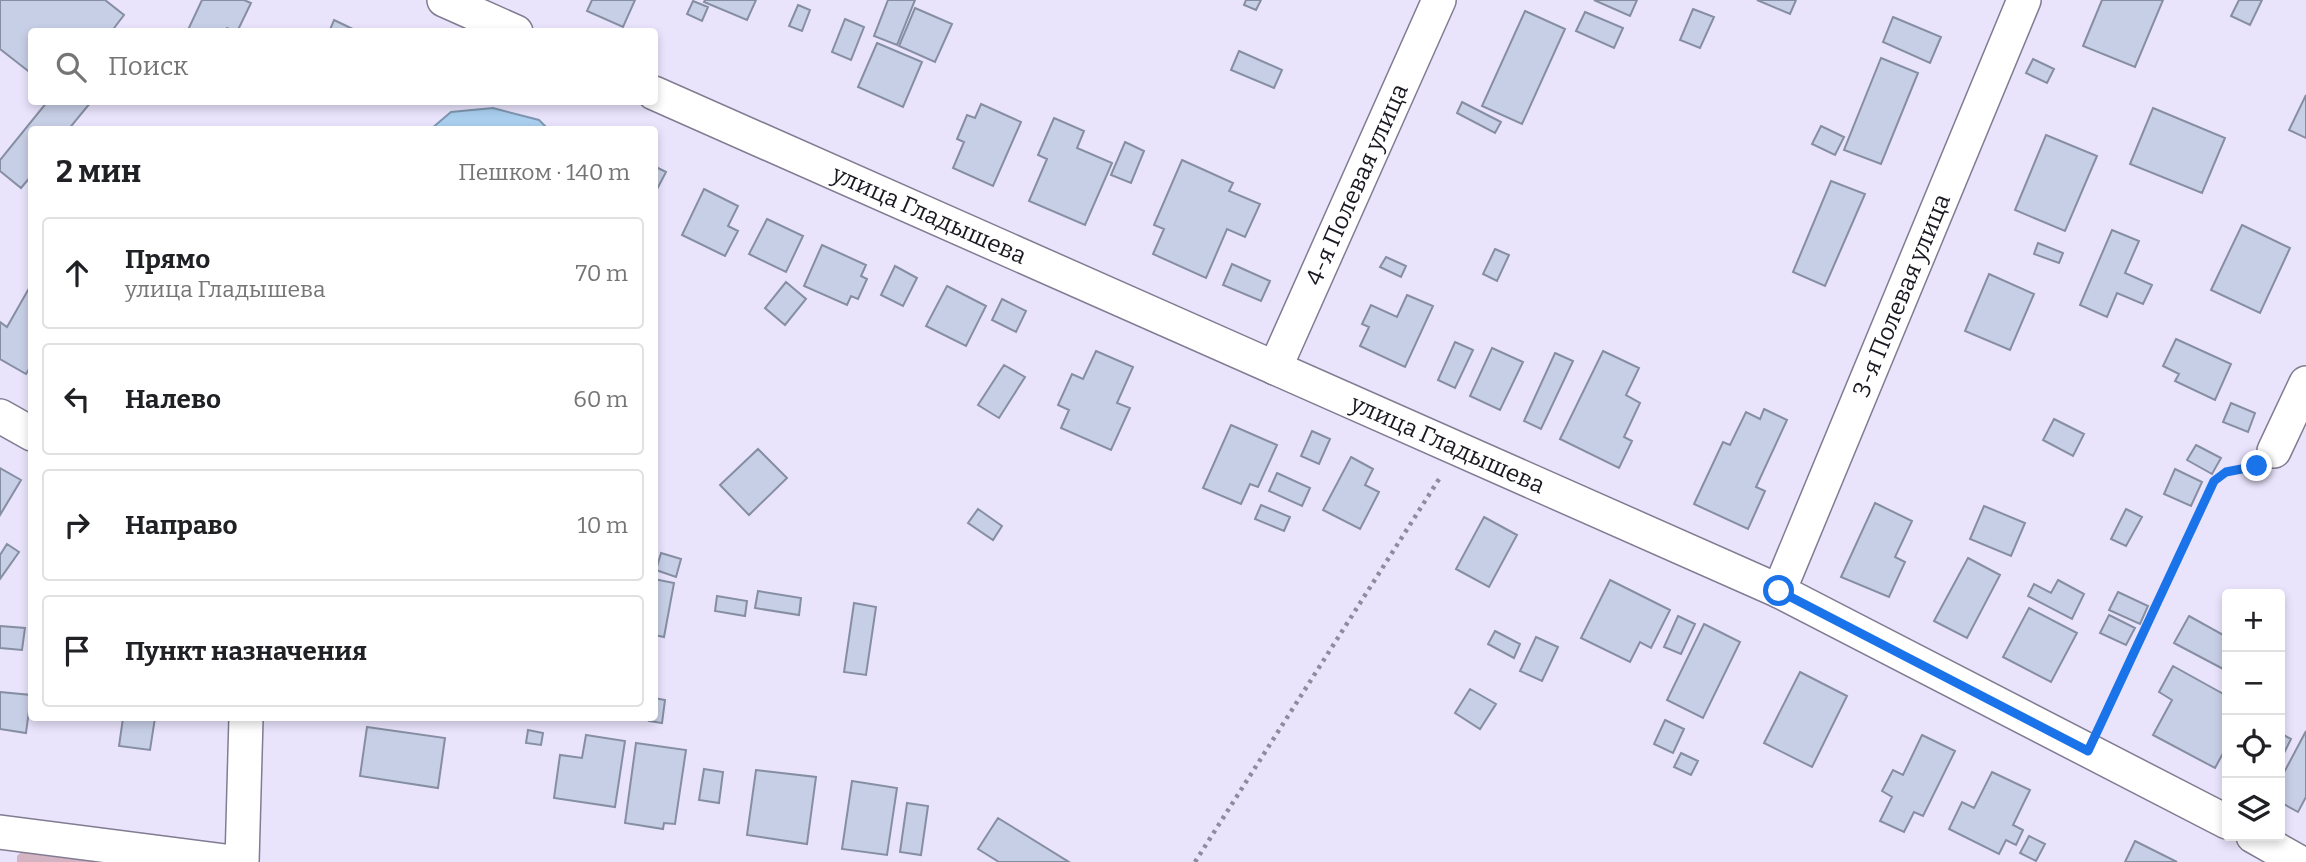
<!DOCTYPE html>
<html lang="ru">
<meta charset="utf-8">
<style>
:root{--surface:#fff;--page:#f6f6f6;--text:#202124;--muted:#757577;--line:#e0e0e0}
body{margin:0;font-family:Bitter,serif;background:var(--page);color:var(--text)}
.controls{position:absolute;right:21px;bottom:21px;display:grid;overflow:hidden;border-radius:7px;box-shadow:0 4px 10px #0003}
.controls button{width:63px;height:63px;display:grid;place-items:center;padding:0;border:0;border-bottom:2px solid var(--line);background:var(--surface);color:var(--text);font:35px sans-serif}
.stop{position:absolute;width:21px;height:21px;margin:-16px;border:5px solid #1a73e8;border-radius:50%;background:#fff}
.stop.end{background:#1a73e8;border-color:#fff;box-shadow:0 2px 7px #0008}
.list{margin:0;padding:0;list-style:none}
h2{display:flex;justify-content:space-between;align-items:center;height:91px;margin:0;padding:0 28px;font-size:30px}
h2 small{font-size:23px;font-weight:400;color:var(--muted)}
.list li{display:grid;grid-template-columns:46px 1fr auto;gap:21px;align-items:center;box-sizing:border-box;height:112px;margin:0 14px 14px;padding:0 14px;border:2px solid var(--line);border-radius:7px}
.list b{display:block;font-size:26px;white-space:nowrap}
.list p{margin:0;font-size:23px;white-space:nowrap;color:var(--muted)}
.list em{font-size:23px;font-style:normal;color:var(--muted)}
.icon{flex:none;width:38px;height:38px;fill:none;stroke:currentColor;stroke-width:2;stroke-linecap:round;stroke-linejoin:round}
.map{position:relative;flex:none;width:2306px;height:862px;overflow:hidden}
.search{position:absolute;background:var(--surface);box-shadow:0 4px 10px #0003;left:28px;top:28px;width:630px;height:77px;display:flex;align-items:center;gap:18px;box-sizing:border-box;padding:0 24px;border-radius:7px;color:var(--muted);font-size:26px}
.panel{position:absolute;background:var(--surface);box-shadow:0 4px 10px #0003;left:28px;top:126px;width:630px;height:595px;border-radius:7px}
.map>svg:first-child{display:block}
.green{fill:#d4b3c2}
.water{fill:#a9ceee;stroke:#7e97b0;stroke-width:2}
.building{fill:#c7cfe6;stroke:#868ea3;stroke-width:2}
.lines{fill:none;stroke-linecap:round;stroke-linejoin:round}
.minor-casing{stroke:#817c91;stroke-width:36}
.path{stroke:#8f8b9c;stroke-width:4.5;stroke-dasharray:3.5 5;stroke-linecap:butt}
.minor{stroke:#fff;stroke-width:33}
.route{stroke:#1a73e8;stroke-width:9}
.labels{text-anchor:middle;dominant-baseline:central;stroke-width:5;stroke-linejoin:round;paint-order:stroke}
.street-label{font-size:24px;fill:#1a1820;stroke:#e9e4fc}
</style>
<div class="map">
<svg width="2306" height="862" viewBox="0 0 2306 862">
<rect width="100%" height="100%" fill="#e9e4fc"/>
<path class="green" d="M24,849L144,862H17V856Z"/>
<path class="water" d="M493,108L539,120L548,129H431L451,112Z"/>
<path class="building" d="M0,0H105L124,15L111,32H32V74L0,49Z
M202,0H244L251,3L237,32L227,28L225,32H187Z
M592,0H635L623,27L587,11Z
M705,0H756L747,20L704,2Z
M888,0H915L897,45L874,36Z
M1246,0H1261L1256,10L1244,5Z
M1594,0H1637L1630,16Z
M1757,0H1796L1790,14Z
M2102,0H2163L2135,67L2083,46Z
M2239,0H2262L2250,25L2231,16Z
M693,1L708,7L702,21L687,14Z
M798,5L810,10L802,31L789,26Z
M915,8L952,24L935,62L899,46Z
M1693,9L1714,17L1700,48L1680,40Z
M1525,11L1565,29L1522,124L1482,106Z
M1585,12L1623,28L1614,48L1576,31Z
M1893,17L1941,37L1930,63L1883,42Z
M845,19L864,27L851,60L832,52Z
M334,20L359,32H329Z
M877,43L922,62L903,107L858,87Z
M1239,51L1282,70L1274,88L1231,70Z
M1881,58L1918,73L1881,164L1844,150Z
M2033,59L2054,69L2047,83L2026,73Z
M2306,95V138L2289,130Z
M47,102H91L68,130H32V175L21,188L0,171V160Z
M1462,102L1501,122L1495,133L1457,113Z
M981,104L1021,122L993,186L953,168L964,142L957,139L967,115L975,118Z
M2153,108L2225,138L2202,193L2130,164Z
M1054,118L1084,131L1077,148L1112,163L1085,225L1029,201L1047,159L1038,155Z
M1821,126L1844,137L1835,155L1812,144Z
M2046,135L2097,156L2065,231L2015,210Z
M1125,142L1144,151L1131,183L1111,175Z
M1182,160L1233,183L1229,191L1260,204L1245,237L1227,229L1206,278L1153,254L1164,229L1154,225Z
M654,166L666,172L654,195Z
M1831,181L1865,194L1825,286L1793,272Z
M704,189L738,206L728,226L738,231L725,256L682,235Z
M767,219L803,236L786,272L749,254Z
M2242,225L2290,248L2260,313L2211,290Z
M2112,230L2139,241L2125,273L2152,285L2143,304L2117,293L2107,317L2080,305Z
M2038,243L2063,253L2059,263L2034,254Z
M822,245L866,265L861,276L867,279L858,299L851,296L847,305L804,286Z
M1495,249L1509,255L1497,281L1483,274Z
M1386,257L1406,266L1401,277L1380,267Z
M1232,264L1270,281L1261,301L1223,285Z
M895,266L917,278L903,306L881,295Z
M1989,274L2034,294L2010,350L1965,331Z
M786,282L806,299L785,325L765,308Z
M32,283V364L26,374L0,359V322L7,327Z
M947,286L986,306L966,346L926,326Z
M1407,295L1433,306L1405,367L1360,346L1369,327L1362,324L1371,305L1397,317Z
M1002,299L1026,311L1016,332L992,320Z
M2176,339L2231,364L2215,400L2175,381L2179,374L2163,366Z
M1455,342L1473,350L1455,388L1438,380Z
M1492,348L1523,362L1500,410L1470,396Z
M1096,351L1133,367L1117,403L1130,408L1111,450L1061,428L1069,410L1058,405L1072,374L1083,379Z
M1603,351L1639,368L1626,395L1640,403L1624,437L1632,441L1619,468L1560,439Z
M1555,353L1573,361L1541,429L1524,421Z
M1004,365L1025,377L999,418L978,405Z
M2231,403L2255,413L2248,432L2223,422Z
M1764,409L1787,420L1756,487L1765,491L1748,529L1694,504L1723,442L1730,445L1746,412L1760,419Z
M2054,419L2084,434L2073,456L2043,440Z
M1231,425L1277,445L1258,487L1250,484L1241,504L1203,488Z
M1312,431L1330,439L1319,464L1301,456Z
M2196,445L2221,458L2212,474L2187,460Z
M758,449L787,478L749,515L720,485Z
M1351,457L1373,469L1365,485L1379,492L1360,529L1323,510Z
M0,468L21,480L0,515Z
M2175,469L2202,482L2191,506L2164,494Z
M1277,473L1310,488L1302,506L1269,491Z
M1875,503L1912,521L1895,557L1905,562L1889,597L1841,577Z
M1261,505L1290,517L1284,531L1255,519Z
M1984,506L2025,523L2011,556L1970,539Z
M978,509L1002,526L993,540L968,523Z
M2126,509L2142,517L2126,546L2111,539Z
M1484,517L1517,535L1489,587L1456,569Z
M7,544L19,552L0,579V555Z
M661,553L681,559L676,577L656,570Z
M1968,558L2000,575L1967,638L1934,621Z
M654,579L674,583L664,637L654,635Z
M1610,580L1670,610L1651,648L1640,642L1630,662L1581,638Z
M2058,580L2084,594L2072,619L2028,596L2034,584L2051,593Z
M758,591L801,598L799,615L755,608Z
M2118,592L2148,606L2140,624L2109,610Z
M717,596L747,601L745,616L715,611Z
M854,603L876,607L866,675L844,672Z
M2029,608L2077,633L2051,682L2003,657Z
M2109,615L2135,628L2126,645L2100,633Z
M1678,616L1695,624L1681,654L1664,647Z
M2189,616L2227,637V671L2174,643Z
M1704,624L1740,642L1703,718L1667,700Z
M0,626L25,628L22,650L0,648Z
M1495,631L1520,644L1514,658L1488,644Z
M1536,637L1558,647L1542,681L1520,671Z
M2173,666L2227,696V703L2223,711L2227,714V746L2215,768L2153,735L2172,700L2159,692Z
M1800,672L1847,696L1812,767L1764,743Z
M1470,689L1496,704L1480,729L1455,713Z
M0,692L31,695L26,733L0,729Z
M654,698L665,700L662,723L649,721L650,718H654Z
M123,718H155L150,750L119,746Z
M1665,720L1684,729L1673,753L1654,744Z
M367,727L445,738L438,788L360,776Z
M528,730L543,733L541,745L526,743Z
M2306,731V797L2298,812L2280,802V780Z
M2280,733L2291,739L2280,761Z
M586,735L625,741L615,807L554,798L560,755L582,758Z
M1922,735L1955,751L1923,816L1914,812L1904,832L1880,821L1892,797L1882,791L1893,770L1903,775Z
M636,743L686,750L675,824L664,823L663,829L625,823Z
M1681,753L1698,761L1691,775L1674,767Z
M704,769L723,772L719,803L699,800Z
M756,770L816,777L807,844L747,835Z
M1992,772L2030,790L2013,825L2023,830L2016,845L2006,840L1999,854L1949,829L1962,802L1974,808Z
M852,781L897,788L887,855L842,849Z
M907,803L928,806L921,855L900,852Z
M998,818L1069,862H999L978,849Z
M2029,836L2045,844L2036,861L2020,853Z
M2135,841L2177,862H2125Z"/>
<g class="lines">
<g class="minor-casing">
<g id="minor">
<path d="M444,0L516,32"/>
<path id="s1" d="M654,93L1779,591L2227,822"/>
<path id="s2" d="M1275,368L1439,0"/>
<path d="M0,416L32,434"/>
<path d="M2274,451L2306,383"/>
<path id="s3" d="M1779,591L2024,0"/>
<path d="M0,832L233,862"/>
<path d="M2253,836L2299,862"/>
<path d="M242,862L246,718"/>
</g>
</g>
<path class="path" d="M2102,722L2214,481L2226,473L2248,468
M1195,862L1441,476"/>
<use href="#minor" class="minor"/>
</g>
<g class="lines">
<path class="route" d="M1779,591L2088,751L2214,481L2226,472L2257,466"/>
</g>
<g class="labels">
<g class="street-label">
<text stroke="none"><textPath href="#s2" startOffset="201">4-я Полевая улица</textPath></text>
<text stroke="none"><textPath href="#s1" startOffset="301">улица Гладышева</textPath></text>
<text stroke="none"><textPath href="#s3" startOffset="320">3-я Полевая улица</textPath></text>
<text stroke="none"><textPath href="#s1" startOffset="868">улица Гладышева</textPath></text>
</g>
</g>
</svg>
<div class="controls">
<button>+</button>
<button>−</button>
<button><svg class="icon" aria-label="locate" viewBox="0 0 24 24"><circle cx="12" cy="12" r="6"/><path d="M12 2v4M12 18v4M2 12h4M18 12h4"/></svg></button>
<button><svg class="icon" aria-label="layers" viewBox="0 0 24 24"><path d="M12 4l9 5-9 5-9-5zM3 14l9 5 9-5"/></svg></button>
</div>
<div class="stop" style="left:1779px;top:591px"></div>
<div class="stop end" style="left:2257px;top:466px"></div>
<div class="search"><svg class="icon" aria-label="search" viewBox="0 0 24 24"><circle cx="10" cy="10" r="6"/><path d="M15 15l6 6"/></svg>Поиск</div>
<section class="panel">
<h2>2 мин<small>Пешком · 140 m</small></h2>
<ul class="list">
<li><svg class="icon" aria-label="ahead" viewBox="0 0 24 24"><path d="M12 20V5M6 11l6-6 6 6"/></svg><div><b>Прямо</b><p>улица Гладышева</p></div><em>70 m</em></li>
<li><svg class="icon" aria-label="left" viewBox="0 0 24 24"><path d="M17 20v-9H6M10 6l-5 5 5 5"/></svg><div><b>Налево</b></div><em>60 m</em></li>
<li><svg class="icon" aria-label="right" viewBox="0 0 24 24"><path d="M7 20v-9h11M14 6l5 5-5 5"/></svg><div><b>Направо</b></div><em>10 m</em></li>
<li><svg class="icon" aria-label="arrive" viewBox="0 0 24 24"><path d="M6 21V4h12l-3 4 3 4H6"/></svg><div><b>Пункт назначения</b></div></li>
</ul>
</section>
</div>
